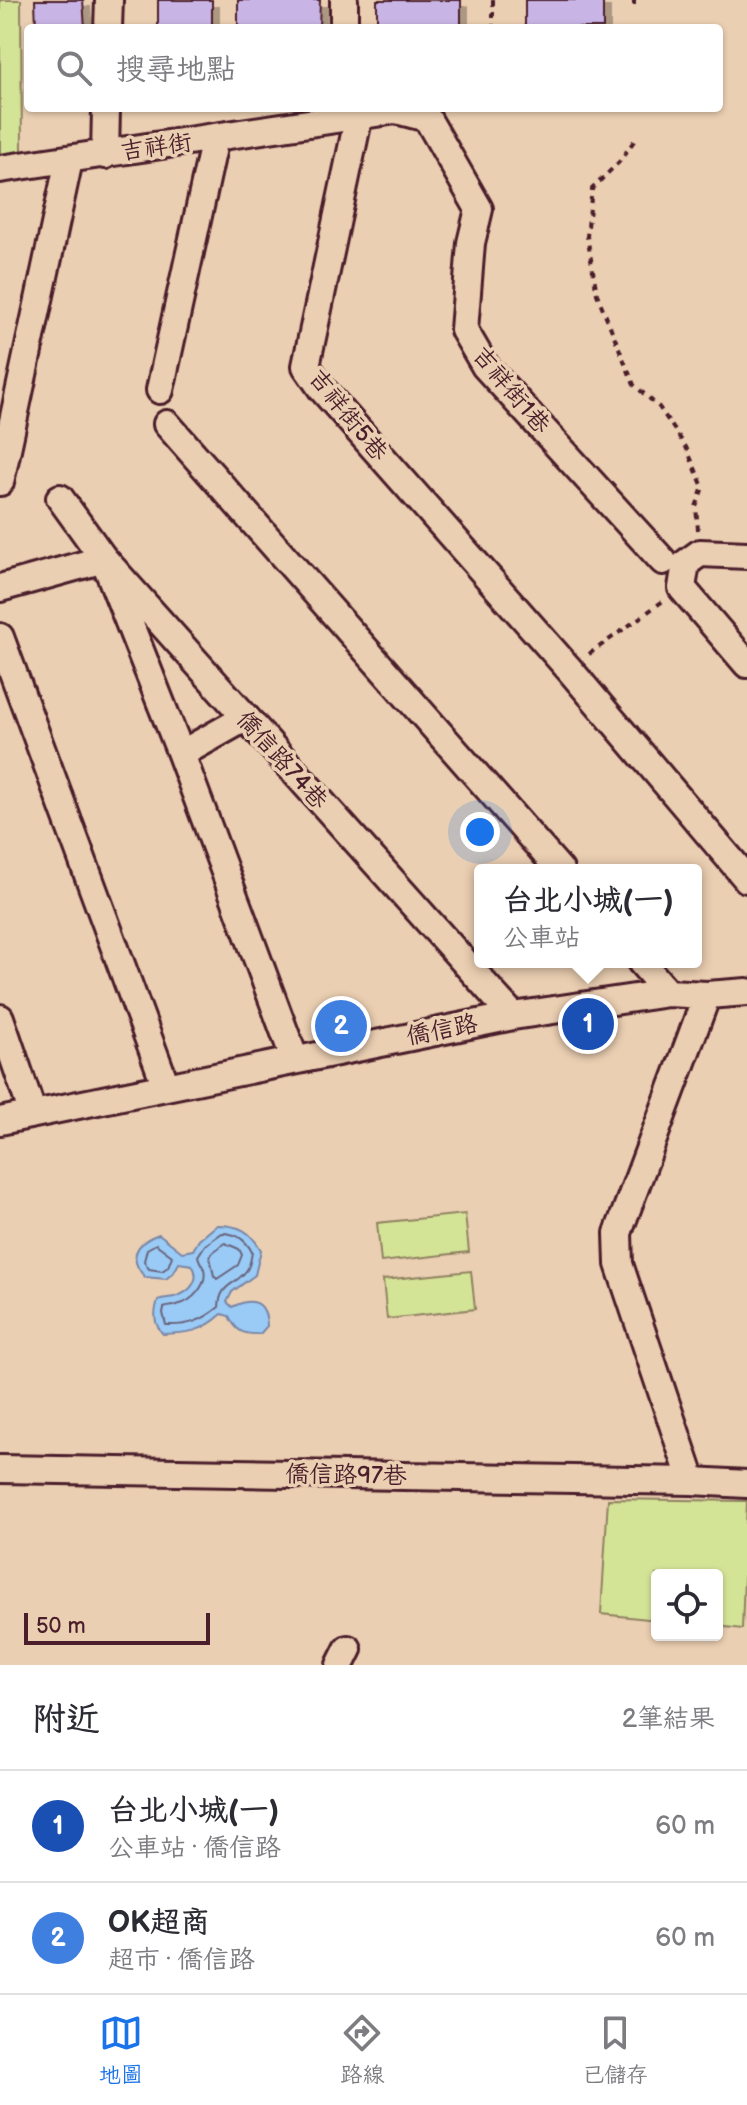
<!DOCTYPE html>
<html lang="zh-TW">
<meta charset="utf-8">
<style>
:root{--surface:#fff;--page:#f2f2f3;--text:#2b2b33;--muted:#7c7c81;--line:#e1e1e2;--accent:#1a73e8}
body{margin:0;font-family:"Balsamiq Sans","LXGW WenKai TC",sans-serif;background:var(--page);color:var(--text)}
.controls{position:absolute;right:24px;bottom:24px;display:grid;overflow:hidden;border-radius:8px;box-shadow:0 2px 6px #0004}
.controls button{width:72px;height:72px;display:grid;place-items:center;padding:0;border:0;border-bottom:2px solid var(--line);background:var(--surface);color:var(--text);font:40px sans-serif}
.scale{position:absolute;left:24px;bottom:20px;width:186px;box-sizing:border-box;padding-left:8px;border:4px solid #4a1f2b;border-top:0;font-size:22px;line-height:28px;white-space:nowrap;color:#4a1f2b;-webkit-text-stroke:6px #ebcfb2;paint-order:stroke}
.you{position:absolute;left:480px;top:832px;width:28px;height:28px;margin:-20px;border:6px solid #fff;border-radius:50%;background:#1a73e8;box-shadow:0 0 0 12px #1a73e833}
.badge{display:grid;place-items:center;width:52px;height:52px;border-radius:50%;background:var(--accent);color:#fff;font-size:26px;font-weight:700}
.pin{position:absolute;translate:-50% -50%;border:4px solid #fff;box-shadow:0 2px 8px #0006}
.popup{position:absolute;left:474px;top:864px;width:228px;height:104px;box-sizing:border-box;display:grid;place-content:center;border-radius:8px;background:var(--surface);filter:drop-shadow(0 2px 6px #0005);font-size:26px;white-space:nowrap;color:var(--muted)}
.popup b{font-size:30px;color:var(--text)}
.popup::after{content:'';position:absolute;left:50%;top:100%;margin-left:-16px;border:16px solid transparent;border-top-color:var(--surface)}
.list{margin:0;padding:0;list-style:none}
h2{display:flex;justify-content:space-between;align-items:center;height:104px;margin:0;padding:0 32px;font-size:34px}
h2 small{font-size:26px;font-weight:400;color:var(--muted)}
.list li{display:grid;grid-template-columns:52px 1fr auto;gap:24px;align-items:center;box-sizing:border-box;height:112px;padding:0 32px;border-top:2px solid var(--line)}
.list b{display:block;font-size:30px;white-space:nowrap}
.list p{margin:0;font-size:26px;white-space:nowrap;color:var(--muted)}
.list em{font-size:26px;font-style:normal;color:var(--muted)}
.icon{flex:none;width:44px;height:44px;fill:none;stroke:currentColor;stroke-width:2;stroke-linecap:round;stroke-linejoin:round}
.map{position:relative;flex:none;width:747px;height:1665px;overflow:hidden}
.search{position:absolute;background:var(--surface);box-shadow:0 2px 6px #0004;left:24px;right:24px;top:24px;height:88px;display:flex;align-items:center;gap:20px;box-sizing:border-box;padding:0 28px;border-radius:8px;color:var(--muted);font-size:30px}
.sheet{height:328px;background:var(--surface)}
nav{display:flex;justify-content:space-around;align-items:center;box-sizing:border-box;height:112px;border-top:2px solid var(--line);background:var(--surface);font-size:22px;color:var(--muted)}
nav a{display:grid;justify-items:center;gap:4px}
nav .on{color:var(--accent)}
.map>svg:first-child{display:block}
.green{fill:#d4e497;stroke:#8f8261;stroke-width:2}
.water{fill:#99cbf6;stroke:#7986a5;stroke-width:2}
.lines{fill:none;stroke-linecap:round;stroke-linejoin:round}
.shore{stroke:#6a647c;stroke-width:2}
.building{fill:#c9b5e5;stroke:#4a1f2b;stroke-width:2;filter:url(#shadow)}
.minor-casing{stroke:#4a1f2b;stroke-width:32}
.path{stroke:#4a1f2b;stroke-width:4;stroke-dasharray:6 6;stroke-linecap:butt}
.minor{stroke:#ebcfb2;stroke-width:26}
.labels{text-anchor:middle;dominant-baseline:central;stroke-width:7;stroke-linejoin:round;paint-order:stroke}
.street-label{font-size:24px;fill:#4a1f2b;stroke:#ebcfb2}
</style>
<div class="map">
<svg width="747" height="1665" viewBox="0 0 747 1665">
<defs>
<filter id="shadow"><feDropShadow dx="7" dy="7" stdDeviation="0" flood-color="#0004"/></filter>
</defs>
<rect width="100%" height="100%" fill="#ebcfb2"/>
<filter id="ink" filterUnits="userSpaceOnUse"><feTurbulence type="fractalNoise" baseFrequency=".0125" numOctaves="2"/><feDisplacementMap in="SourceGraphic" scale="16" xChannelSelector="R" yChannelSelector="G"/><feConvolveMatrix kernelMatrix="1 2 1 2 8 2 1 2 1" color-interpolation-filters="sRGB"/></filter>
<g filter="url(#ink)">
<path class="green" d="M0,0H21L22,153L0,155Z
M465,1214L469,1252L381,1262L377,1223Z
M471,1271L475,1309L387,1319L383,1280Z
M608,1499L747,1501L742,1629L717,1626V1575H657V1620L601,1614Z"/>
<path class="water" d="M217,1225C240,1225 250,1231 261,1250L255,1275L232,1292L227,1302L232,1307C254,1296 266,1302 267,1326L260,1334C243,1335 236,1331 229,1316L222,1314C202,1332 189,1333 163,1334C153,1323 154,1313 158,1300C165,1297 170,1299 177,1296C192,1291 201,1278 192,1265L179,1263L174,1272L166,1279L145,1277C127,1258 136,1242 159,1234L182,1252L193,1250L199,1240Z"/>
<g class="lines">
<path class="shore" d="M222,1233C236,1233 246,1240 252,1252C251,1258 250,1267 246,1271C235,1286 220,1283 219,1307C202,1321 188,1326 166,1325L163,1313L164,1308C168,1306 173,1307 177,1305C192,1302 208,1285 204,1269C202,1265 199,1261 198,1256L205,1245Z
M225,1243L239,1249L242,1255L238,1265L217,1279L214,1276L210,1257L213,1252Z
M156,1244L172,1256L168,1267L162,1271L149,1269L144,1261L147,1249Z"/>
</g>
<path class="building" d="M35,0H83L85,28H36Z
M158,0H212V28H158Z
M238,0H320L319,28H238Z
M377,0H461V28H377Z
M525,0H603V28H525Z"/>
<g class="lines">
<g class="minor-casing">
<path id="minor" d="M344,0V28
M108,28L109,0
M359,115L306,366L322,389L569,669L747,879
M105,155L106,108
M0,169L396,110L427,118L479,209L471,243L464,330L485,366L663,561
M160,390L215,138
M167,424L560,870
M0,482L69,160
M60,498L104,559L513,1016
M747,555L700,553L686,563L682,588L747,664
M0,588L104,559L181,754L295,1060
M0,637L166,1086
M181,754L245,718
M641,962L668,993
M0,1018L33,1114
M0,1121L513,1016L668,993L707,995L747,992
M0,1469L692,1481L747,1484
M692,1481L619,1264L618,1233L707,995
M340,1665L348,1649"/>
</g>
<path class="path" d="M493,0V28
M634,0V5
M634,141L619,162L592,189L587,236L597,294L634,385L659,407L686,447L703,487L696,507L698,530
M589,654L663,601"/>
<use href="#minor" class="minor"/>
</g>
</g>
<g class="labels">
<g class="street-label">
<text transform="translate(156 147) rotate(-8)">吉祥街</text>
<text transform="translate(511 390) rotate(50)">吉祥街1巷</text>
<text transform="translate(348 415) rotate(51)">吉祥街5巷</text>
<text transform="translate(282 760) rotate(48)">僑信路74巷</text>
<text transform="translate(442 1030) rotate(-11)">僑信路</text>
<text transform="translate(346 1475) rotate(1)">僑信路97巷</text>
</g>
</g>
</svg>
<div class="controls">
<button><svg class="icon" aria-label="locate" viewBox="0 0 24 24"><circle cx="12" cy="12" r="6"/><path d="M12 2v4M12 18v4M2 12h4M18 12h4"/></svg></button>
</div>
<div class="scale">50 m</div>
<div class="you"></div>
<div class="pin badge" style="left:588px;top:1024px;background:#1a4fb4">1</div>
<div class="popup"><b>台北小城(一)</b>公車站</div>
<div class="pin badge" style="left:341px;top:1026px;background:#3f7fe0">2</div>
<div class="search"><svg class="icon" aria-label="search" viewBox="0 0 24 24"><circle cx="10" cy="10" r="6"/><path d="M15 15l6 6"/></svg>搜尋地點</div>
</div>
<section class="sheet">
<h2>附近<small>2筆結果</small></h2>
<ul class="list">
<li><span class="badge" style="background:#1a4fb4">1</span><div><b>台北小城(一)</b><p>公車站 · 僑信路</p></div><em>60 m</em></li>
<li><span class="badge" style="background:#3f7fe0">2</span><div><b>OK超商</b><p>超市 · 僑信路</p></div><em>60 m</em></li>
</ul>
</section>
<nav>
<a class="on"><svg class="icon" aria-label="map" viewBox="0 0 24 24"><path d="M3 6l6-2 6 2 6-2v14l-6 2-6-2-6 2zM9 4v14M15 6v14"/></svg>地圖</a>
<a><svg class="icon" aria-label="directions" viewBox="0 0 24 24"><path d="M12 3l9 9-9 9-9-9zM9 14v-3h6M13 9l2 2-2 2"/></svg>路線</a>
<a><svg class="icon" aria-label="saved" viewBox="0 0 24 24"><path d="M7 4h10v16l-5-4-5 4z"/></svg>已儲存</a>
</nav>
